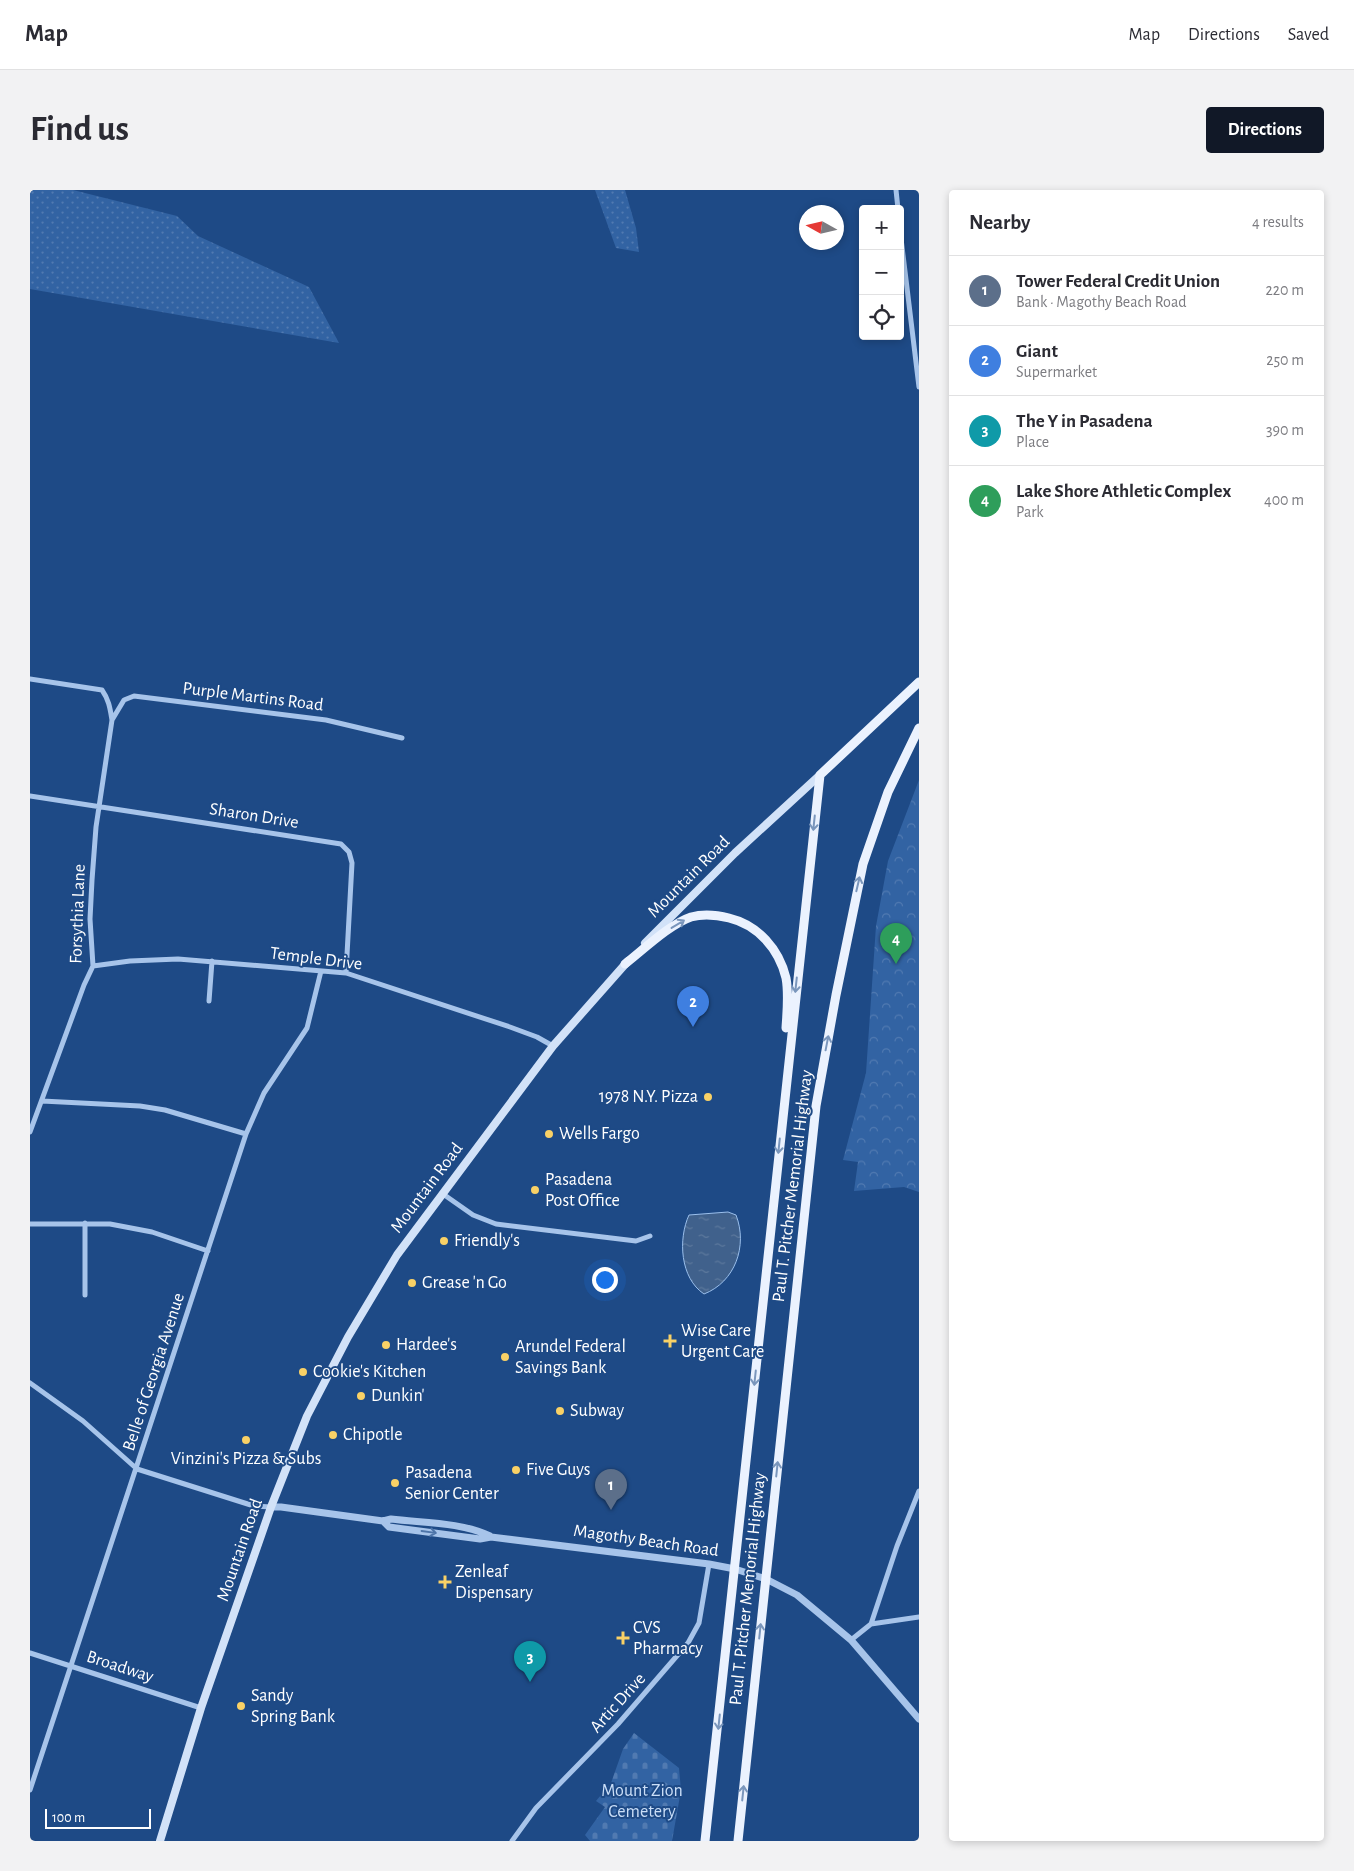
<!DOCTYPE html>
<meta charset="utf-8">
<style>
:root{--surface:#fff;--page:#f2f2f3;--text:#2b2b33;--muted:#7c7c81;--line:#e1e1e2;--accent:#111827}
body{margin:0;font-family:"Alegreya Sans",sans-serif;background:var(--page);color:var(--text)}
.controls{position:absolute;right:15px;top:15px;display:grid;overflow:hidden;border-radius:5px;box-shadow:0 2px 8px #0003}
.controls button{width:45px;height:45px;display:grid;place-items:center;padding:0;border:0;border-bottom:1px solid var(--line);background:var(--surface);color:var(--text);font:25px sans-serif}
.compass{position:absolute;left:769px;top:15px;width:45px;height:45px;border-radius:50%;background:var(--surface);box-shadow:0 2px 8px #0003;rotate:278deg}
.scale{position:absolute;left:15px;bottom:12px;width:106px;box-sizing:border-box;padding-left:5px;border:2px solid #fff;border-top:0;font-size:14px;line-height:18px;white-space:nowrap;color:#fff;-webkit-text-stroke:4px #1e4a86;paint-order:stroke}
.you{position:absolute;left:574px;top:1089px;width:18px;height:18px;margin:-12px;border:4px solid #fff;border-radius:50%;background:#1a73e8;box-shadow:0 0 0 8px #1a73e833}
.badge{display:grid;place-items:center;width:32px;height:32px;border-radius:50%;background:var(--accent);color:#fff;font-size:16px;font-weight:700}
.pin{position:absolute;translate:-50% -41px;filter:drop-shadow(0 1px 2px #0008)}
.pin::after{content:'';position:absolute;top:26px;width:18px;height:15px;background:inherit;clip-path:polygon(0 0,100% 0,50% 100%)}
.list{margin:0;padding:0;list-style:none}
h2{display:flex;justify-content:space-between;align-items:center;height:65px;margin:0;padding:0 20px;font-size:21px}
h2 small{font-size:16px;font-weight:400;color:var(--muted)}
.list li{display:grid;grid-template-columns:32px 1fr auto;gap:15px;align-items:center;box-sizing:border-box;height:70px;padding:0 20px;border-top:1px solid var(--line)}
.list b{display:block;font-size:19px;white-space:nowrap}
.list p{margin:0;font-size:16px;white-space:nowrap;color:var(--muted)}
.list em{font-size:16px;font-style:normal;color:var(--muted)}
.icon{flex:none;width:28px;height:28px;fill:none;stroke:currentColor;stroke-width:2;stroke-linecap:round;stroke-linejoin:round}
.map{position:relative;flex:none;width:889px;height:1651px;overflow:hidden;border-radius:5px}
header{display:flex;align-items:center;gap:30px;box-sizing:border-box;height:70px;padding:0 25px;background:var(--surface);border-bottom:1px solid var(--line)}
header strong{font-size:24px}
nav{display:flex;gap:28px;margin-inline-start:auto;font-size:18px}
.intro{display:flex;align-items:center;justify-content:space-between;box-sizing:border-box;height:120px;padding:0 30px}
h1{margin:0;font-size:35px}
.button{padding:12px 22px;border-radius:5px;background:var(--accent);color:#fff;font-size:18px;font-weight:700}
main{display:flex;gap:30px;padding:0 30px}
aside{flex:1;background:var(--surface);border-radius:5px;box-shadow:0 2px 8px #0003}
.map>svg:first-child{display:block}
.grass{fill:url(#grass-dots)}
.cemetery{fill:url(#cemetery-stones)}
.park{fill:url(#park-crowns)}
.water{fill:url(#water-ripples);stroke:#9abfec}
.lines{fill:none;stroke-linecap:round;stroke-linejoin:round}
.minor{stroke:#a7c4ea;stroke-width:5}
.tertiary{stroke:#a7c4ea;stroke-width:7}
.secondary{stroke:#d2e2f8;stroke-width:8}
.primary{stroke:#ebf2fe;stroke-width:9}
.oneway{stroke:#7a96bc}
.oneway2{stroke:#4e75a9}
.poi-dot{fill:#f9d166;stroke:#1e4a86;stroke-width:2}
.labels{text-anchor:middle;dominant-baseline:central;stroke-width:4;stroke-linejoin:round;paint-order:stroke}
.street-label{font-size:18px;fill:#fff;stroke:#1e4a86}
.poi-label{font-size:18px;fill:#fff;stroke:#1e4a86;text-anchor:start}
.park-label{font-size:18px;fill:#cbdff8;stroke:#1e4a86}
</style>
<header>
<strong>Map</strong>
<nav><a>Map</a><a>Directions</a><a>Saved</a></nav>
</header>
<div class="intro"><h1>Find us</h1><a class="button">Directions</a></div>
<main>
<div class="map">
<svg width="889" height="1651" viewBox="0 0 889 1651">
<defs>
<pattern id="grass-dots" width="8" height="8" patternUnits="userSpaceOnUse" patternTransform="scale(1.25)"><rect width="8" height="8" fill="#3263a3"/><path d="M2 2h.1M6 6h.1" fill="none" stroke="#517ab1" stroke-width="1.8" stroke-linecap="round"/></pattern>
<pattern id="cemetery-stones" width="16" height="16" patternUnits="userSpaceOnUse" patternTransform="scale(1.25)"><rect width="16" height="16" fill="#3263a3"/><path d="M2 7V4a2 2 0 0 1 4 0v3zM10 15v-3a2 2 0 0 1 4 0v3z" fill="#517ab1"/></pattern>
<pattern id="park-crowns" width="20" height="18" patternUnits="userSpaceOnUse" patternTransform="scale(1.25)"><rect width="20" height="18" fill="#3263a3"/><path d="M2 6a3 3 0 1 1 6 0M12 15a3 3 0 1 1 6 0" fill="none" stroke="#517ab1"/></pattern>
<pattern id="water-ripples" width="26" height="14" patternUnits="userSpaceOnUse" patternTransform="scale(1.25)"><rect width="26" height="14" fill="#40618c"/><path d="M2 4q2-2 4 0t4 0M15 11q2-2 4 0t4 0" fill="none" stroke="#5d799d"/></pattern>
</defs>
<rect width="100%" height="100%" fill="#1e4a86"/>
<path class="grass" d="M0,0H43L147,26L168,46L279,97L309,153L0,99Z
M565,0H595L606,38L609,62L586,58Z"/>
<path class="cemetery" d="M604,1543L649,1578L651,1600L642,1651H560L555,1645L575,1617L566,1611L581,1593L593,1559Z"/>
<path class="park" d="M889,590V1002L874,997L824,1001L828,972L813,970L836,883L846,736L858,671Z"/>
<path class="water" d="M698,1022L706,1025C718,1056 705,1092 674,1104C650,1088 648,1049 659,1025Z"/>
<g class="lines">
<path class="minor" d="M866,0L868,19
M870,40L889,197
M0,489L72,500C79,510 80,518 82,530L66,637L62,690L60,729L63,776L54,795L0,942
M82,530L94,510L104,506L296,530L372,548
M0,606L311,654L319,662L322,673L316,783
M63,776L100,771L148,769L316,783L480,837L507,847L523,856
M179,811L182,771
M12,911L110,916L135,920L216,944
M413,1004L443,1025L466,1034L606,1051L620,1046
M55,1033V1105
M0,1034H80L122,1042L178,1061
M0,1193L53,1231L107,1279L224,1316L241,1317
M841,1434L889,1427
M821,1450L841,1434L867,1356L889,1301
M0,1463L171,1518
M0,1600L216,944L234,903L277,838L291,781
M482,1651L506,1618L588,1534L658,1453L669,1433L679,1374"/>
<path class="tertiary" d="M241,1317H251L353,1331L361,1329C393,1333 431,1332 460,1346
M353,1331L359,1337L450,1349L461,1347L679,1374L705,1379L736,1389L767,1405L821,1450L889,1529"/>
<path class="secondary" d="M615,753L705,663L790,585
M130,1651L171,1518L241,1317L277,1226L318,1147L367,1065L523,856L598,771"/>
<path class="primary" d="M595,774C613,760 640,734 661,727C672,724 687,725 699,728C728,735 749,759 756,788C759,804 757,822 756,838
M675,1651L790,585L889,492
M708,1651L786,916L806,805L833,674L858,602L889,538"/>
</g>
<defs><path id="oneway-shaft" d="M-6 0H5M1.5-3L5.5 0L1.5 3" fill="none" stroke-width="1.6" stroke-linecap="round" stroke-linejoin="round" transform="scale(1.25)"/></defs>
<g class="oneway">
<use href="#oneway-shaft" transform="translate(784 633) rotate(96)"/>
<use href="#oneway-shaft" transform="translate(828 694) rotate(-77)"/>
<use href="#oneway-shaft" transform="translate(648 734) rotate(-31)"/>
<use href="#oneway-shaft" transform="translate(766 795) rotate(96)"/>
<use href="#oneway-shaft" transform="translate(797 853) rotate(-79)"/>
<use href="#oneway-shaft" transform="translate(749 956) rotate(96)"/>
<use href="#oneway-shaft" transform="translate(725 1188) rotate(96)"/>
<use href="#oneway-shaft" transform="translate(747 1279) rotate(-84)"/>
<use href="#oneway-shaft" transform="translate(730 1441) rotate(-84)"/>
<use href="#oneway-shaft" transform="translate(689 1532) rotate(96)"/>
<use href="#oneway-shaft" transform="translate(713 1603) rotate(-84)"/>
</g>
<use class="oneway2" href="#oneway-shaft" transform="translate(399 1342) rotate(8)"/>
<g class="poi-dot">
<circle cx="678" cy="907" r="5"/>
<circle cx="519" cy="944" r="5"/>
<circle cx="505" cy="1000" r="5"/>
<circle cx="414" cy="1051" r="5"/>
<circle cx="382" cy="1093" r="5"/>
<path d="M637.5 1143.5h5v5h5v5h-5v5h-5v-5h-5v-5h5z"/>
<circle cx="356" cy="1155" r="5"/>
<circle cx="475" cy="1167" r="5"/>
<circle cx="273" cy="1182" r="5"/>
<circle cx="331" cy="1206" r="5"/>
<circle cx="530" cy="1221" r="5"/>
<circle cx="303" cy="1245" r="5"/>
<circle cx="216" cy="1250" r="5"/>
<circle cx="486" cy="1280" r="5"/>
<circle cx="365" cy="1293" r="5"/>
<path d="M412.5 1384.5h5v5h5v5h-5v5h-5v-5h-5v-5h5z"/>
<path d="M590.5 1440.5h5v5h5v5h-5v5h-5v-5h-5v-5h5z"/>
<circle cx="211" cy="1516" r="5"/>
</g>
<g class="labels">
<g class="street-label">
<text transform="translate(223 507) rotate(7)">Purple Martins Road</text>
<text transform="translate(224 626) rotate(9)">Sharon Drive</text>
<text transform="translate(659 687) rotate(-45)">Mountain Road</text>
<text transform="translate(48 724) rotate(-88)">Forsythia Lane</text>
<text transform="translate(286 769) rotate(7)">Temple Drive</text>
<text transform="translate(763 996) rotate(-83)">Paul T. Pitcher Memorial Highway</text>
<text transform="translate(397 998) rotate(-53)">Mountain Road</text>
<text transform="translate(124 1182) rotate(-72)">Belle of Georgia Avenue</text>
<text transform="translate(616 1351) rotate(8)">Magothy Beach Road</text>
<text transform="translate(210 1360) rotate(-71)">Mountain Road</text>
<text transform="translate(718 1399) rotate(-84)">Paul T. Pitcher Memorial Highway</text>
<text transform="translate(90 1477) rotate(18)">Broadway</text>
<text transform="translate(588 1513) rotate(-48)">Artic Drive</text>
</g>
<g class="poi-label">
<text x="668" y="907" text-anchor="end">1978 N.Y. Pizza</text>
<text x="529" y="944">Wells Fargo</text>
<text x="515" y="990">Pasadena<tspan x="515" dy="21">Post Office</tspan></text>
<text x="424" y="1051">Friendly's</text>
<text x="392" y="1093">Grease 'n Go</text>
<text x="651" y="1141">Wise Care<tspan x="651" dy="21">Urgent Care</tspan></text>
<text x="366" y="1155">Hardee's</text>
<text x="485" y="1157">Arundel Federal<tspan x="485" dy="21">Savings Bank</tspan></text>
<text x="283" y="1182">Cookie's Kitchen</text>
<text x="341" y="1206">Dunkin'</text>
<text x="540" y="1221">Subway</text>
<text x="313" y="1245">Chipotle</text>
<text x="216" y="1269" text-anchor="middle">Vinzini's Pizza &amp; Subs</text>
<text x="496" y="1280">Five Guys</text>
<text x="375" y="1283">Pasadena<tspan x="375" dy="21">Senior Center</tspan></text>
<text x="425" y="1382">Zenleaf<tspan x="425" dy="21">Dispensary</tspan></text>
<text x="603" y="1438">CVS<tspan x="603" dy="21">Pharmacy</tspan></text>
<text x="221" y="1506">Sandy<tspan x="221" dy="21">Spring Bank</tspan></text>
</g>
<g class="park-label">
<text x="612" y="1601">Mount Zion<tspan x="612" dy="21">Cemetery</tspan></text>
</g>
</g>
</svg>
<div class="controls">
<button>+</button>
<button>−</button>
<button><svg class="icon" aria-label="locate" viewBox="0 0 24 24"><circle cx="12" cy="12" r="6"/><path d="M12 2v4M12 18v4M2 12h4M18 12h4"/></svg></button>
</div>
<svg class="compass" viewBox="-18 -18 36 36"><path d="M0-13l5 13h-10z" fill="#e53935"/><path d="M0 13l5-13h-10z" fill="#7c7c81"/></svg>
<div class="scale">100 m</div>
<div class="you"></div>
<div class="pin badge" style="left:581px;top:1320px;background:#5c6f8a">1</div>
<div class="pin badge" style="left:663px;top:837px;background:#3f7fe0">2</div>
<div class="pin badge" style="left:500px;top:1492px;background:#0f9aa8">3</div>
<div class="pin badge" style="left:866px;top:774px;background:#2e9e5b">4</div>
</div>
<aside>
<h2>Nearby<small>4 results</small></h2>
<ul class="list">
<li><span class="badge" style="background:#5c6f8a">1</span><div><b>Tower Federal Credit Union</b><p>Bank · Magothy Beach Road</p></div><em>220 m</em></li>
<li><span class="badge" style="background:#3f7fe0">2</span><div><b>Giant</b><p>Supermarket</p></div><em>250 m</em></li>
<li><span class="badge" style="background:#0f9aa8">3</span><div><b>The Y in Pasadena</b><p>Place</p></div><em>390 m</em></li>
<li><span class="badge" style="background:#2e9e5b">4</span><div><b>Lake Shore Athletic Complex</b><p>Park</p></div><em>400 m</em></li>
</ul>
</aside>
</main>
